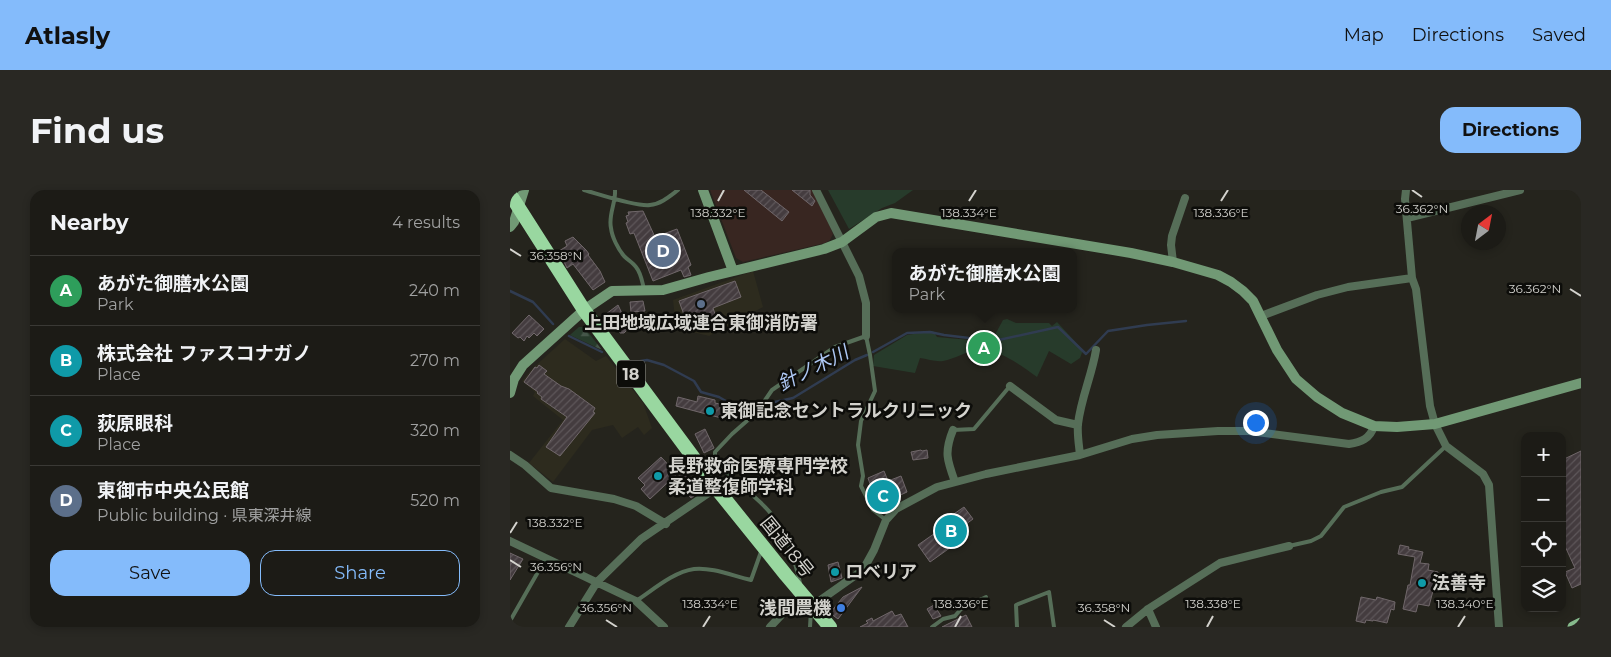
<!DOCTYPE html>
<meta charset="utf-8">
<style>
:root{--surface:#1c1b16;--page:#292823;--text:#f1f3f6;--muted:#a0a1a1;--line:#3a3935;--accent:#84bbfb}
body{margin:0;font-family:Montserrat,"Noto Sans JP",sans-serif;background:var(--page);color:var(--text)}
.controls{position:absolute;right:15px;bottom:15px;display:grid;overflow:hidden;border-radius:10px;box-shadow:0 2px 8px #0003}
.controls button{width:45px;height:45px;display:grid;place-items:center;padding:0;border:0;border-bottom:1px solid var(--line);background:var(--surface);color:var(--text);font:25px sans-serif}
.compass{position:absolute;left:951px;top:15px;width:45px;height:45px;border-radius:50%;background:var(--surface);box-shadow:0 2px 8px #0003;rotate:32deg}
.you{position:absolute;left:745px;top:232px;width:18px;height:18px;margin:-12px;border:4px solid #fff;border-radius:50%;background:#1a73e8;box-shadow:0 0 0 8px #1a73e833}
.badge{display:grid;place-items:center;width:32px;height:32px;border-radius:50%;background:var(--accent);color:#fff;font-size:16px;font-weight:700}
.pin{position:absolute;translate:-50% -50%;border:2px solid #fff;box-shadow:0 1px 5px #0006}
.popup{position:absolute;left:382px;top:58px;width:185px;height:65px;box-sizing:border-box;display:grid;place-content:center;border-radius:10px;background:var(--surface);filter:drop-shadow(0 1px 4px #0005);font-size:16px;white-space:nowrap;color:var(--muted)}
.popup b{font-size:19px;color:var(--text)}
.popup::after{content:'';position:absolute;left:50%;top:100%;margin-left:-10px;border:10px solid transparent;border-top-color:var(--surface)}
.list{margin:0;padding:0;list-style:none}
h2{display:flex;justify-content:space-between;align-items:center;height:65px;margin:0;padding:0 20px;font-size:21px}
h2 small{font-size:16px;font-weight:400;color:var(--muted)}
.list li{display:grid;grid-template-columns:32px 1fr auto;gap:15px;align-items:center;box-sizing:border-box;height:70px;padding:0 20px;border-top:1px solid var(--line)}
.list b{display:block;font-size:19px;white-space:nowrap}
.list p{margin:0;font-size:16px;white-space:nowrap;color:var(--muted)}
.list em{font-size:16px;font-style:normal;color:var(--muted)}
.actions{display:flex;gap:10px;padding:15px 20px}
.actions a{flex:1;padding:11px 0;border:1px solid var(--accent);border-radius:15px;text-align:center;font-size:18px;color:var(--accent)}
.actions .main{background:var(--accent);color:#111}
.icon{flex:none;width:28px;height:28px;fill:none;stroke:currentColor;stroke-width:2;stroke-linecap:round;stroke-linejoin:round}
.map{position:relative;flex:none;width:1071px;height:437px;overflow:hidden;border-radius:15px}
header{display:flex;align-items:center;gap:30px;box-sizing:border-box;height:70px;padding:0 25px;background:var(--accent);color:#111}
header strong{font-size:24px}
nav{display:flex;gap:28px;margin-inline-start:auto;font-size:18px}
.intro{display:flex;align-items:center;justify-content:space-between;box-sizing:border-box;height:120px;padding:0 30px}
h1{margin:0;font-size:35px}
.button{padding:12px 22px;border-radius:15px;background:var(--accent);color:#111;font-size:18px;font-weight:700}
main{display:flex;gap:30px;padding:0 30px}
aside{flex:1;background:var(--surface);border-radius:15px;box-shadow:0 2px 8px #0003}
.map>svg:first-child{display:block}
.built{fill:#2d2b1e}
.education{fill:#382621}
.forest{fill:url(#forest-firs)}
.park{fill:#273b2b}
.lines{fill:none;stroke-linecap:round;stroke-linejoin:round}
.stream{stroke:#303c51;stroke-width:2.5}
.building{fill:url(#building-hatch);stroke:#70676a}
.lane{stroke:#566e58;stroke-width:4}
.street{stroke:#566e58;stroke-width:8}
.secondary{stroke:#719975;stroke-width:10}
.primary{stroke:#86ba8c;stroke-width:11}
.highway{stroke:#99d7a0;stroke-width:14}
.ticks{fill:none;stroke:#d3d2cd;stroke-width:2}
.service-dot{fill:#5c6f8a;stroke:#0d0d0a;stroke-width:2}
.culture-dot{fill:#0f9aa8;stroke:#0d0d0a;stroke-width:2}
.shop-dot{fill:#3f7fe0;stroke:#0d0d0a;stroke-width:2}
.labels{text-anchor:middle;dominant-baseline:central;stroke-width:5;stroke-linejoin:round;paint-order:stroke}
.shield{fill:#0d0d0a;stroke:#989792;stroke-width:1}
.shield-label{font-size:16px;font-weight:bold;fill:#d3d2cd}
.poi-label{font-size:18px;font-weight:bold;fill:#d3d2cd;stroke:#0d0d0a;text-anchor:start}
.street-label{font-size:18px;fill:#d3d2cd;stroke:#0d0d0a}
.water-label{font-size:19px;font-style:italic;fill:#adc7f4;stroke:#0d0d0a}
.ticks-label{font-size:12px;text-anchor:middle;fill:#d3d2cd;stroke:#0d0d0a;stroke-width:5;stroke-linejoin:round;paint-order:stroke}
</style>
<header>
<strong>Atlasly</strong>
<nav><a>Map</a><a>Directions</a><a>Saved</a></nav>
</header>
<div class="intro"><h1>Find us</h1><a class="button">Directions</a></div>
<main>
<aside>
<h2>Nearby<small>4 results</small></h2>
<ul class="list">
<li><span class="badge" style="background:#2e9e5b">A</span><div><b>あがた御膳水公園</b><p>Park</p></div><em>240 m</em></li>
<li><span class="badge" style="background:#0f9aa8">B</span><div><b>株式会社 ファスコナガノ</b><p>Place</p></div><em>270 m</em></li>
<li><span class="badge" style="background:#0f9aa8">C</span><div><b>荻原眼科</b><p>Place</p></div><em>320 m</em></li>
<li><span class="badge" style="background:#5c6f8a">D</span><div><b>東御市中央公民館</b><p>Public building · 県東深井線</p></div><em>520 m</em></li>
</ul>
<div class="actions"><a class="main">Save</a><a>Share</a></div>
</aside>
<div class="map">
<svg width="1071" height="437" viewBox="0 0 1071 437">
<defs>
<pattern id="forest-firs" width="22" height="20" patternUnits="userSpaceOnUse" patternTransform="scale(1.25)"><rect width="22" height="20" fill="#273b2b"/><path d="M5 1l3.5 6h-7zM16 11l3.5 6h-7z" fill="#455649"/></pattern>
<pattern id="building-hatch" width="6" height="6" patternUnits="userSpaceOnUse" patternTransform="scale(1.25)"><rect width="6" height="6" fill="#443c3f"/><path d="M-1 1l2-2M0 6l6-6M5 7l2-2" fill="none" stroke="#5e575a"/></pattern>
</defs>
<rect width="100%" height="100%" fill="#25241d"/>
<path class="built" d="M243,81L253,117L199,146L166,138L163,110Z
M55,149L86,171L96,166L133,213L142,238L134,245L128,237L112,248L103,235L82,240L43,292L19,273L53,230L23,206L25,202L12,191L22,179Z"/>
<path class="education" d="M200,0H304L323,44L320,50L315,53L233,72L226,68Z"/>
<path class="forest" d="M69,137H74L92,160L60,145Z"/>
<path class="park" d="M318,0H403L385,13L372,18L339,39Z
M497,129L506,133H539L542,136L547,132L573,160L570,168L561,174L539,161L527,187C512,176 487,157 467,160C456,161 445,169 433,171C426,172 417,169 410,168L405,183L363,176L364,165L397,145L423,141L427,147L481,152L493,130Z"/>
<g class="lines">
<path class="stream" d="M0,101L23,112L43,134
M59,146L92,162
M363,162L397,143L420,142L434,145L484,151L548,137L576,164L598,141L637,135L676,131
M125,172L137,170L154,175L184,191L191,202L209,207L221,214L238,218L283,208L345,170L357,165"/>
</g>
<path class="building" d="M234,0H251L279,22L272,31Z
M282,0H300V5L305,11L302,16Z
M133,21L145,47L167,39L181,75L178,77L181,85L174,87L171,80L143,91L124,43L120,44L116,33L118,32L116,26L119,25L118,22Z
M63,47L76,60L79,64L78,65L90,81L95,92L83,100L63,74L57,78L49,61L57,56L55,51Z
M225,91L231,107L203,118L206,127L183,136L181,132L177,133L169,111Z
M133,111L135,121L121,122L120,112Z
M108,115L119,138L114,143H110L96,124Z
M19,125L34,139L27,146L24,143L19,148L17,146L14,151L10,147L8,148L2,143Z
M29,175L37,181L34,184L51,196L59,199L85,218L83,222L85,223L50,266L36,257L57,227L31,209L32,207L27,203L28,202L14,192L25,177L27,178Z
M188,206L205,210V213L218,216L215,229L166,216L168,207L187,212Z
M195,239L204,258L194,263L185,244Z
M411,260L412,261L417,260L418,268L403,270L401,262Z
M1071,261V394L1062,398L1055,382L1065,378L1054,354L1052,355V270Z
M151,267L167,284L140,309L131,299L135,295L128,288Z
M175,281L191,301L181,308L165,289Z
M374,281L378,291L391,286L397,302L384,308L385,310L368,317L358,288Z
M454,317L463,329L452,337L458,345L420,372L408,355L441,332L438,328Z
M890,355L899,357L898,359L913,362L910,373L919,374L918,380L928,382L919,416L908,414L906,422L893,419L898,395H900L905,367L888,364Z
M0,363L13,369L0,390Z
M328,372L332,388L321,392L318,375Z
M352,397L328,429L320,423L333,407Z
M851,407L866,410L867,407L885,412L884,420L881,419L877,433L863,430V431L856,430L855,433L846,431Z
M424,415L431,426L423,429L417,419Z
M382,421L385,426L391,424L398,437H350L358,433L356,431L362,428L363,431Z
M456,425L462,437H432Z"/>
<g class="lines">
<path class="lane" d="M74,0C89,4 126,17 140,15C151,14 160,6 168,0
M105,0C106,13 98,25 101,38C102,47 108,59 114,66C118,70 123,73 126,77C131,83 132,91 134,99
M443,240L464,239L500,196
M779,356L801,351L811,346L834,317L871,302L892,297L936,256
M290,393C286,373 275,342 262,325C248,306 222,291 205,272V262L222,244L247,222L262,200L325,157L356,146L360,165L365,201L351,231L348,255L353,286L351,296L363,320L376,330
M126,411C143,400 163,382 184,379C202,377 223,386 241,390L252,359
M0,431L36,368
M300,437L301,420
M422,437L433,429L445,426L451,419L476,407
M507,437L506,415L539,402L544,437"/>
<path class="street" d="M306,0L349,86L356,113V146
M896,0L895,9L902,88L906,99L920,216L925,234L936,256L973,284L979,295L989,437
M897,28L1010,0
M663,72L661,55L662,46L675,8
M751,126L807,105L838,97L902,88
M500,196L546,230L568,235
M443,240C434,262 437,270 445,292
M0,265L15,275L41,298L104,309L126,316L156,334
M570,265C569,255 567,244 568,234C571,208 582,185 586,160
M0,351L126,411L154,437
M302,416L353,380L364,360L376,330L386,319L427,297L476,284L570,265L622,249L647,245L708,241H739L839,254C851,252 860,249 864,236
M638,419L646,437
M59,437L87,392L131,349L206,298
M260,437L278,418L293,405
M616,437L638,419L710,373L779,356"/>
<path class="secondary" d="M193,0L223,81
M0,37L4,32L14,0
M0,203L4,189L13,175L74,120L102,101L153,100L199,87L314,59L332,52L366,27L381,23L621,63L663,72L708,85L721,92L733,101L743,111L767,160L786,189L807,207L832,223L864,236L887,237L925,234L1071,193"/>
<path class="primary" d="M1063,437L1071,433"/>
<path class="highway" d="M0,4L74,120L206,298L276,385L320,437"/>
</g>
<path class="ticks" d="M902,0L912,7M208,11L214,0M459,11L466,0M711,11L718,0M0,59L11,66M1060,99L1071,106M0,343L7,332M0,370L11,377M96,430L107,437M594,430L605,437M193,437L200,426M445,437L451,426M697,437L703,426M948,437L955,426"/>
<circle class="service-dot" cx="191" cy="114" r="5"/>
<g class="culture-dot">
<circle cx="200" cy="221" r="5"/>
<circle cx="148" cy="286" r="5"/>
<circle cx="325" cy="382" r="5"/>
<circle cx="912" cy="393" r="5"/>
</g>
<circle class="shop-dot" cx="331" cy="418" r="5"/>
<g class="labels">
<rect class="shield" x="107" y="170.5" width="28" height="27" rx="4"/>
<g class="shield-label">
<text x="121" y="184">18</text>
</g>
<g class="poi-label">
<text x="191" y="133" text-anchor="middle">上田地域広域連合東御消防署</text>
<text x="210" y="221">東御記念セントラルクリニック</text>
<text x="158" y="276">長野救命医療専門学校<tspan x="158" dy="21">柔道整復師学科</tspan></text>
<text x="335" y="382">ロベリア</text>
<text x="922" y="393">法善寺</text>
<text x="321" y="418" text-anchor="end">浅間農機</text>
</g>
<g class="street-label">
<text transform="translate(277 357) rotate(51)">国道18号</text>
</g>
<g class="water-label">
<text transform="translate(303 178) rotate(-27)">針ノ木川</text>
</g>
</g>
<g class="ticks-label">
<text x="912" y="23">36.362°N</text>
<text x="208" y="27">138.332°E</text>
<text x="459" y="27">138.334°E</text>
<text x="711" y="27">138.336°E</text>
<text x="46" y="70">36.358°N</text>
<text x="1025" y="103">36.362°N</text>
<text x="45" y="337">138.332°E</text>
<text x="46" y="381">36.356°N</text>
<text x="200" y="418">138.334°E</text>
<text x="451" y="418">138.336°E</text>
<text x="703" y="418">138.338°E</text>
<text x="955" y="418">138.340°E</text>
<text x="96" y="422">36.356°N</text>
<text x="594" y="422">36.358°N</text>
</g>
</svg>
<div class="controls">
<button>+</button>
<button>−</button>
<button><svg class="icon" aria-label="locate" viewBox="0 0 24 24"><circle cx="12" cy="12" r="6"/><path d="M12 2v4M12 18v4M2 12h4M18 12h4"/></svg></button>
<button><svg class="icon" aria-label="layers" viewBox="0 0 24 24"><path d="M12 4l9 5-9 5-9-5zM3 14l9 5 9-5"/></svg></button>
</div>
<svg class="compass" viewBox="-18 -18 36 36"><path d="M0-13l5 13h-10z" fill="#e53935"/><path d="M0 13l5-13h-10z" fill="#a0a1a1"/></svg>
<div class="you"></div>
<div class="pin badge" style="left:474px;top:158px;background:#2e9e5b">A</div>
<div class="popup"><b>あがた御膳水公園</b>Park</div>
<div class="pin badge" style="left:441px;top:341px;background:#0f9aa8">B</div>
<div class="pin badge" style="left:373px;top:306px;background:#0f9aa8">C</div>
<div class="pin badge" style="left:153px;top:61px;background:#5c6f8a">D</div>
</div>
</main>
